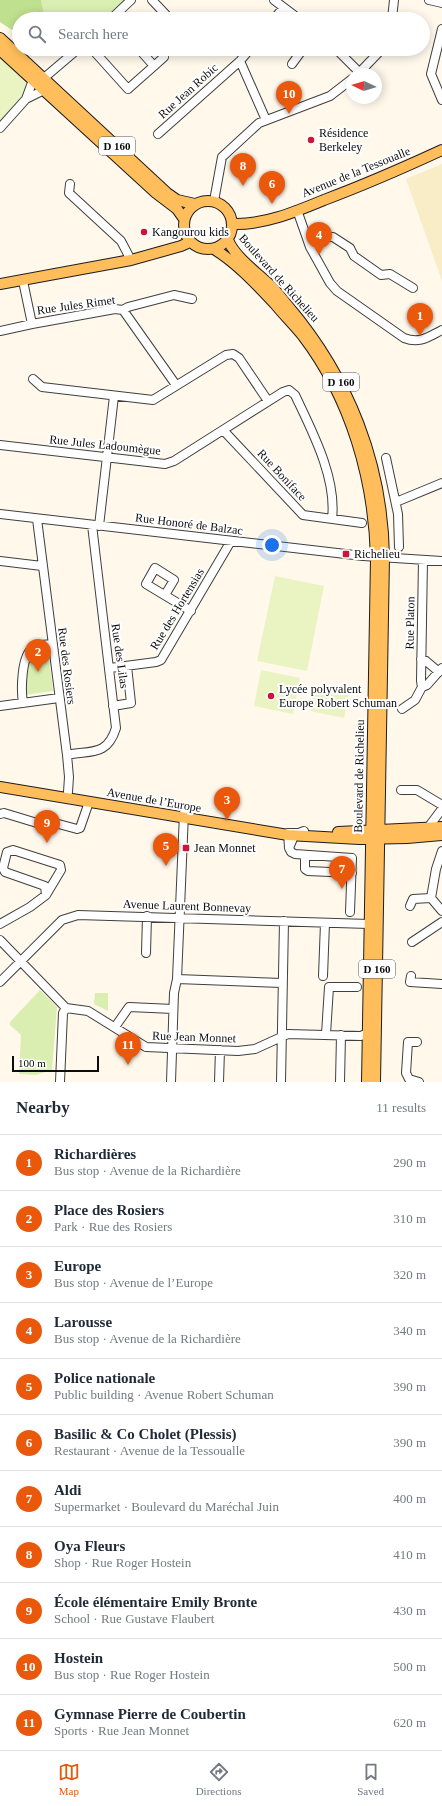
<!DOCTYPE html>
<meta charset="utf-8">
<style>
:root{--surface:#fff;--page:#f6f6f7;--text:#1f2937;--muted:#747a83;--line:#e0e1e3;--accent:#ea580c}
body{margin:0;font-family:Georgia,serif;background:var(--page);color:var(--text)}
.compass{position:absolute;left:346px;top:68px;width:36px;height:36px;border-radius:50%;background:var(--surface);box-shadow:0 2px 10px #0003;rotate:274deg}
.scale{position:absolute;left:12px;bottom:10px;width:87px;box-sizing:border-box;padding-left:4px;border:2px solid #0c0c0c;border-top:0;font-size:11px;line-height:14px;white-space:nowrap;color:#0c0c0c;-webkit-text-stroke:3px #fff;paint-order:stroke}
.you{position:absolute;left:272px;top:545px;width:14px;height:14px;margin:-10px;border:3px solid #fff;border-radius:50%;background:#1a73e8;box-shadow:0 0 0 6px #1a73e833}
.badge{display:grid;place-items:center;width:26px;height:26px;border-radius:50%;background:var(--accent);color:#fff;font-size:13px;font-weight:700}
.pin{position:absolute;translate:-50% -33px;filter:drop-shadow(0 1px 2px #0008)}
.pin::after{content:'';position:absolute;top:21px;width:14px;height:12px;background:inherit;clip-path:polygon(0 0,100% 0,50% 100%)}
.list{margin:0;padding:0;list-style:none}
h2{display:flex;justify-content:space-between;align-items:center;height:52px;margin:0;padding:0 16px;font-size:17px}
h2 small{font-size:13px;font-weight:400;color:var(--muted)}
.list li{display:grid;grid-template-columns:26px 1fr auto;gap:12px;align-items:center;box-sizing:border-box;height:56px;padding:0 16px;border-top:1px solid var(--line)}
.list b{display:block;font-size:15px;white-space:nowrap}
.list p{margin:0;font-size:13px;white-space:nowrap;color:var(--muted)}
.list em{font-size:13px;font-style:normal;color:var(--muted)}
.icon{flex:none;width:22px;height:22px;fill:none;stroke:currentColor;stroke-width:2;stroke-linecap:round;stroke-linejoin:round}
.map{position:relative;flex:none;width:442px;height:1082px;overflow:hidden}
.search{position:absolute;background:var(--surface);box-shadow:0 2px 10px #0003;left:12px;right:12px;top:12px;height:44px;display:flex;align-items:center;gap:10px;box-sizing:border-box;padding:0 14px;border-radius:22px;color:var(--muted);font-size:15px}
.sheet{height:668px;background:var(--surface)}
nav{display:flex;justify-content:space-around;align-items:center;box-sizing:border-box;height:56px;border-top:1px solid var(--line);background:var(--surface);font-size:11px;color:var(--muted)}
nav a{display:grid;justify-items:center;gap:2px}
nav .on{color:var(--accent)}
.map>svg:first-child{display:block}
.farmland{fill:#f8edc7}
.green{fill:#d9eeb0}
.forest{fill:#bfe08e}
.pitch{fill:#eaf4c3}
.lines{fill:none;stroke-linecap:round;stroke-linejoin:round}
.minor-casing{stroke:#3f3f3f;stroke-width:10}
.major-casing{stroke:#1d1d1d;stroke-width:12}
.minor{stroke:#fff;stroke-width:8}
.major{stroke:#ffbe5b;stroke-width:10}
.poi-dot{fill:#ca163a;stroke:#fff;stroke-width:1.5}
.labels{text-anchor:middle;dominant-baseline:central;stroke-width:4;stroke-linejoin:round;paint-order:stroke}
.shield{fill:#fff;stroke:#555;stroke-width:1}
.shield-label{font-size:11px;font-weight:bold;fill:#0c0c0c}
.street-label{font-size:12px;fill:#0c0c0c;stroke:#fff}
.poi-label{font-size:12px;fill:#0c0c0c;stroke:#fff;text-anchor:start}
</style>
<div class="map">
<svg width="442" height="1082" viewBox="0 0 442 1082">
<rect width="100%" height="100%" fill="#fff8eb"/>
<path class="farmland" d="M442,164V281L406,179Z"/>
<path class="green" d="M41,0H126L105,19H45Z
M48,652L53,691L24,695L26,666L31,655Z
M40,990L57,1007L52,1070L36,1075L19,1074L21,1035L10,1025V1022Z
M95,993H108V1011L94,1004Z"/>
<path class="forest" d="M0,0H41L45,19H19V31L15,32L0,22Z"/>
<path class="pitch" d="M0,57L26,82L25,94L0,121Z
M275,576L324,586L307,671L257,661Z
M261,670L300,678L293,714L254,706Z
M315,686L349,693L344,718L310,711Z"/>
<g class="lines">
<g class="minor-casing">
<path id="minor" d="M152,0L170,19
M274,0L299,19
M429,0L442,3
M111,19L131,0
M274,19L283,8
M392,19L394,0
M442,29L431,74L442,100
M92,49L128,89L154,66L139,49
M336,49L360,73
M240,61L266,120
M292,64L303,49
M154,66L164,57
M358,74L382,49
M44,78L78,49
M33,80L26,99L44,90
M0,128L26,99
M158,134L240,61L250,49
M70,184L69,193L121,241L131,260
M214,201L222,157L259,123L330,96L352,79
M297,210L310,247L330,283L337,291L404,338C420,344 428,337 442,330
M310,247L327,237H333L350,248L354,256L381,275L390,274L413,288
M23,281L32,324L115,309L123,310L176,385
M123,310L128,307L174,295L192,299
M0,331L32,324
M33,379L42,387L153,400L226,355L233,354L239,358L268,401
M223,430L303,515L362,523
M0,445L165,464L174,461L283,392L289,390L295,395C312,431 337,478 332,519
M386,458L398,514L399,547
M396,502L442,483
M0,514L363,556L442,561
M37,519L67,755L69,777L68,792
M99,526L114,396
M0,561L42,566
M165,595L174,580L155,568L146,584L191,611
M421,659L426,661L439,672
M110,668L156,662L161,660L231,541
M422,687L421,681L423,560
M23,703C21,690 21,655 33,648C39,644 46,645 52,644
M0,706L59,698
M113,706L131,703L127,666
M402,709L415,700L422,687L427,685L442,668
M67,755C90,750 107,757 116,728L92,525
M401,790H417L442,805
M0,814L4,813L37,823L44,820L77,829L80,828L89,802
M431,833L430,825L442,809
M294,836L289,848L288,833H299L304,831
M289,848L291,852L295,854L352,858L350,912
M305,855V869L308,871L352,873
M431,898L442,911
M410,906L413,899L431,898L436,869L442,851
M0,924L30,907L46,895L61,870L60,865L13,850L7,852L3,868L5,872L45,886L46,895
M0,940L66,1008L88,1011L146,1047L238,1051L255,1049L288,1034L361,1036L367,1033
M412,942L442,922
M146,953L147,916
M323,976L325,923
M411,976L410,982L442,984
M177,979L282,983
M0,982L62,920L78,915L369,924
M115,1027L129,1007L173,1009
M326,1034L329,987H357
M417,1042H408L406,1073L409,1079L419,1082
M60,1082L63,1013L66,1008
M171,1082L174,993L177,979L184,813
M219,1082L220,1050
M281,1082L284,921
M340,1082L341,1035"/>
</g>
<g class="major-casing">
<path id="major" d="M0,38L167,193L177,200L195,204
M0,50L156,193L177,209L184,219
M184 225a24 24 0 1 1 48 0a24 24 0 1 1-48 0Z
M233,224C264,225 295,212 324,200C364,185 403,168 442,150
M228,240C235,257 255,271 269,284C276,290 282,299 288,306C349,378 383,464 384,558L375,1082
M214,249C237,263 257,285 275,304C284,315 294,325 303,336C351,399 374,479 376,558L367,1082
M0,284L131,260L181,246L190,242
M0,787L288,835L359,839L407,838L442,835
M338,832L442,827"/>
</g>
<use href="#minor" class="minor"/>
<use href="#major" class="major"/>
</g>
<g class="poi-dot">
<circle cx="311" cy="140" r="4"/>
<circle cx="144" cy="232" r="4"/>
<rect x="342" y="550" width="8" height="8" rx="2"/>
<circle cx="271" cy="696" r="4"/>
<rect x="182" y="844" width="8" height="8" rx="2"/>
</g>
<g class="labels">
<g class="shield">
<rect x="99" y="137" width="36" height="18" rx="3"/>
<rect x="323" y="373" width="36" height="18" rx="3"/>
<rect x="359" y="960" width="36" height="18" rx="3"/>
</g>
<g class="shield-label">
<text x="117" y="146">D 160</text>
<text x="341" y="382">D 160</text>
<text x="377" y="969">D 160</text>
</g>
<g class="street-label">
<text transform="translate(188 91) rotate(-42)">Rue Jean Robic</text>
<text transform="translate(356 172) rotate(-22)">Avenue de la Tessoualle</text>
<text transform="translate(279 278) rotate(48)">Boulevard de Richelieu</text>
<text transform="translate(76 305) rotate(-8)">Rue Jules Rimet</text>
<text transform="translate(105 445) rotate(6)">Rue Jules Ladoumègue</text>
<text transform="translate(282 475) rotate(47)">Rue Boniface</text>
<text transform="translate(189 524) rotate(7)">Rue Honoré de Balzac</text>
<text transform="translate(177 609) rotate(-59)">Rue des Hortensias</text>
<text transform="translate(410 623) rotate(-89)">Rue Platon</text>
<text transform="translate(120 656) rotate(82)">Rue des Lilas</text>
<text transform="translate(67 666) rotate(83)">Rue des Rosiers</text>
<text transform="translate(359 776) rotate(-89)">Boulevard de Richelieu</text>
<text transform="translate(154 800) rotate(10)">Avenue de l’Europe</text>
<text transform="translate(187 906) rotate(2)">Avenue Laurent Bonnevay</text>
<text transform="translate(194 1037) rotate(2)">Rue Jean Monnet</text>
</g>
<g class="poi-label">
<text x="319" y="133">Résidence<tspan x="319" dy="14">Berkeley</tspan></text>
<text x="152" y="232">Kangourou kids</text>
<text x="354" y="554">Richelieu</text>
<text x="279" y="689">Lycée polyvalent<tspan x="279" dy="14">Europe Robert Schuman</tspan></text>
<text x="194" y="848">Jean Monnet</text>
</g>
</g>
</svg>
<svg class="compass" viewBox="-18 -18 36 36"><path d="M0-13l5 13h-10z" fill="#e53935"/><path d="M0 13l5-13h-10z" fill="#747a83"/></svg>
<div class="scale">100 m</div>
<div class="you"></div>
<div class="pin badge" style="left:420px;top:336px">1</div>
<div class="pin badge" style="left:38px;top:672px">2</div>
<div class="pin badge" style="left:227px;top:820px">3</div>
<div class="pin badge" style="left:319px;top:255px">4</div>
<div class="pin badge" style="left:166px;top:866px">5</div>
<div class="pin badge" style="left:272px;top:204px">6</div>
<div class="pin badge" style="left:342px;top:889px">7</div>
<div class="pin badge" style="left:243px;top:186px">8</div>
<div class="pin badge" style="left:47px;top:843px">9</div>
<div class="pin badge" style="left:289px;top:114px">10</div>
<div class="pin badge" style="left:128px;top:1065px">11</div>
<div class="search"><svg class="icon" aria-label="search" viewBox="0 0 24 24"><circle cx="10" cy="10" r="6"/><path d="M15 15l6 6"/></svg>Search here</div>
</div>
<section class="sheet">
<h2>Nearby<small>11 results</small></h2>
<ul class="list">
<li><span class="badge">1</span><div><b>Richardières</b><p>Bus stop · Avenue de la Richardière</p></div><em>290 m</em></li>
<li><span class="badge">2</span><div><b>Place des Rosiers</b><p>Park · Rue des Rosiers</p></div><em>310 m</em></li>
<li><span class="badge">3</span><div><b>Europe</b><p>Bus stop · Avenue de l’Europe</p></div><em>320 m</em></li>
<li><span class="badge">4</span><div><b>Larousse</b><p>Bus stop · Avenue de la Richardière</p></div><em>340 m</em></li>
<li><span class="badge">5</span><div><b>Police nationale</b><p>Public building · Avenue Robert Schuman</p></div><em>390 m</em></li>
<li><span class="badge">6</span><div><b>Basilic &amp; Co Cholet (Plessis)</b><p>Restaurant · Avenue de la Tessoualle</p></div><em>390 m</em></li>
<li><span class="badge">7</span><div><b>Aldi</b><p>Supermarket · Boulevard du Maréchal Juin</p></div><em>400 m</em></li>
<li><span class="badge">8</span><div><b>Oya Fleurs</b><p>Shop · Rue Roger Hostein</p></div><em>410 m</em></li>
<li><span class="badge">9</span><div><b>École élémentaire Emily Bronte</b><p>School · Rue Gustave Flaubert</p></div><em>430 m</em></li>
<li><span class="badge">10</span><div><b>Hostein</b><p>Bus stop · Rue Roger Hostein</p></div><em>500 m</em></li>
<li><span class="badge">11</span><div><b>Gymnase Pierre de Coubertin</b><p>Sports · Rue Jean Monnet</p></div><em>620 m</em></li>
</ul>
</section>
<nav>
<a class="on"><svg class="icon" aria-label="map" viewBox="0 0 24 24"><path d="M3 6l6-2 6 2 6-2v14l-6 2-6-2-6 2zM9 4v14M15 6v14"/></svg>Map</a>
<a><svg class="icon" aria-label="directions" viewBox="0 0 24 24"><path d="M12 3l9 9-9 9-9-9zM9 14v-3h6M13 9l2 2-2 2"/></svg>Directions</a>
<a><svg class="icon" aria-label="saved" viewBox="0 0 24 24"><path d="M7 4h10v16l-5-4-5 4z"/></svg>Saved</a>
</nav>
